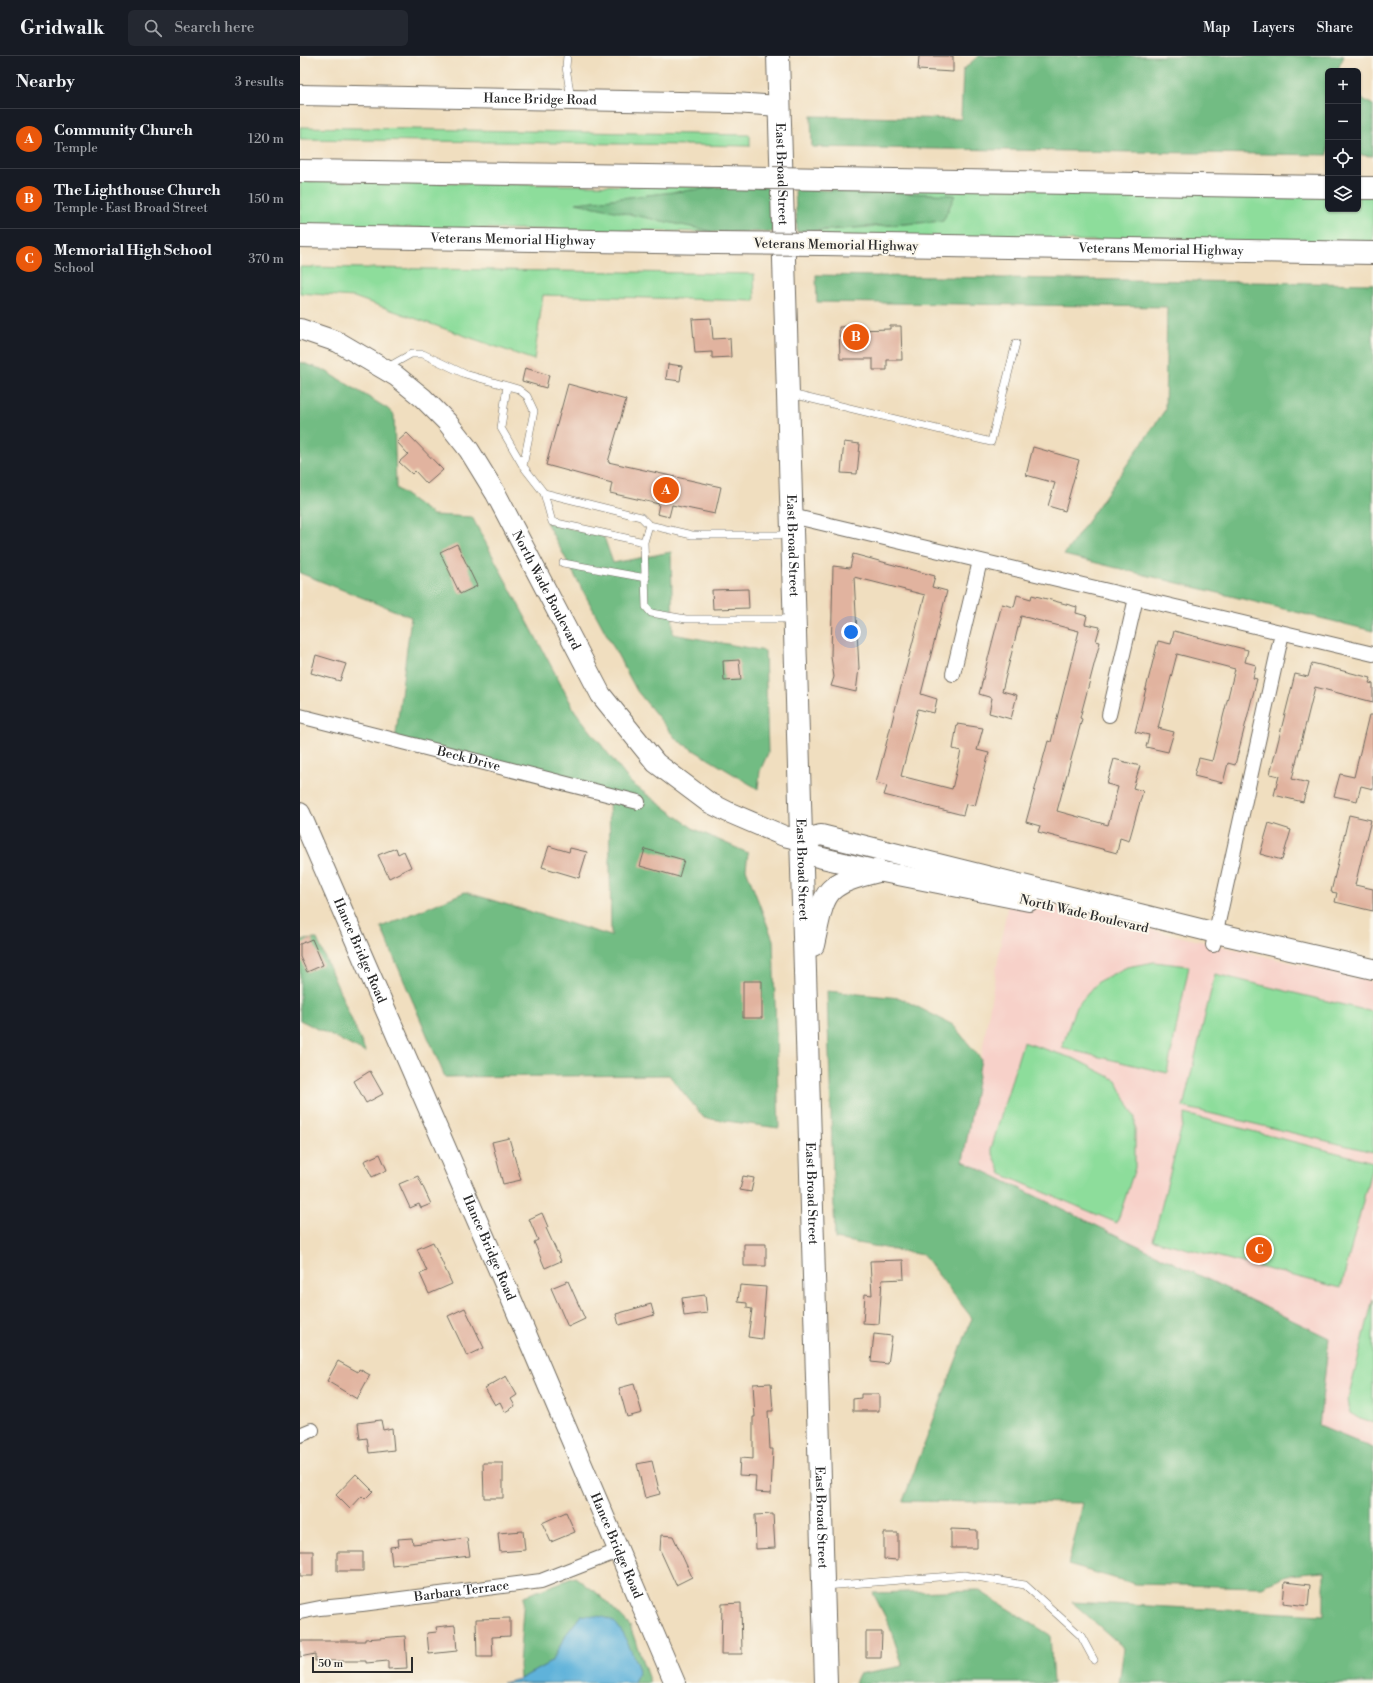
<!DOCTYPE html>
<meta charset="utf-8">
<style>
:root{--surface:#171b24;--page:#242831;--text:#f1f3f6;--muted:#9ea1a6;--line:#363941;--accent:#ea580c}
body{margin:0;font-family:"Libre Bodoni",serif;background:var(--page);color:var(--text)}
.controls{position:absolute;right:12px;top:12px;display:grid;overflow:hidden;border-radius:6px;box-shadow:0 1px 3px #0004}
.controls button{width:36px;height:36px;display:grid;place-items:center;padding:0;border:0;border-bottom:1px solid var(--line);background:var(--surface);color:var(--text);font:20px sans-serif}
.scale{position:absolute;left:12px;bottom:10px;width:101px;box-sizing:border-box;padding-left:4px;border:2px solid #2b2b2b;border-top:0;font-size:11px;line-height:14px;white-space:nowrap;color:#2b2b2b;-webkit-text-stroke:3px #fbf7ec;paint-order:stroke}
.you{position:absolute;left:551px;top:576px;width:14px;height:14px;margin:-10px;border:3px solid #fff;border-radius:50%;background:#1a73e8;box-shadow:0 0 0 6px #1a73e833}
.badge{display:grid;place-items:center;width:26px;height:26px;border-radius:50%;background:var(--accent);color:#fff;font-size:13px;font-weight:700}
.pin{position:absolute;translate:-50% -50%;border:2px solid #fff;box-shadow:0 1px 4px #0006}
.list{margin:0;padding:0;list-style:none}
h2{display:flex;justify-content:space-between;align-items:center;height:52px;margin:0;padding:0 16px;font-size:17px}
h2 small{font-size:13px;font-weight:400;color:var(--muted)}
.list li{display:grid;grid-template-columns:26px 1fr auto;gap:12px;align-items:center;box-sizing:border-box;height:60px;padding:0 16px;border-top:1px solid var(--line)}
.list b{display:block;font-size:15px;white-space:nowrap}
.list p{margin:0;font-size:13px;white-space:nowrap;color:var(--muted)}
.list em{font-size:13px;font-style:normal;color:var(--muted)}
.icon{flex:none;width:22px;height:22px;fill:none;stroke:currentColor;stroke-width:2;stroke-linecap:round;stroke-linejoin:round}
.map{position:relative;flex:none;width:1073px;height:1627px;overflow:hidden}
header{display:flex;align-items:center;gap:24px;box-sizing:border-box;height:56px;padding:0 20px;background:var(--surface);border-bottom:1px solid var(--line)}
header strong{font-size:19px}
nav{display:flex;gap:22px;margin-inline-start:auto;font-size:14px}
.search{width:280px;height:36px;background:var(--page);display:flex;align-items:center;gap:10px;box-sizing:border-box;padding:0 14px;border-radius:6px;color:var(--muted);font-size:15px}
main{display:flex}
aside{flex:1;background:var(--surface)}
.map>svg:first-child{display:block}
.built{fill:#f7d1c9}
.green{fill:#8ddd9b;stroke:#5c8463}
.forest{fill:#72bc83;stroke:#4e7457}
.water{fill:#5eb2da;stroke:#446e82}
.building{fill:#e1b39f}
.lines{fill:none;stroke-linecap:round;stroke-linejoin:round}
.lane-casing{stroke:#706a5f;stroke-width:8}
.street-casing{stroke:#706a5f;stroke-width:16}
.secondary-casing{stroke:#706a5f;stroke-width:22}
.primary-casing{stroke:#706a5f;stroke-width:24}
.highway-casing{stroke:#706a5f;stroke-width:24}
.lane{stroke:#fff;stroke-width:7}
.street{stroke:#fff;stroke-width:14}
.secondary{stroke:#fff;stroke-width:20}
.primary{stroke:#fff;stroke-width:22}
.highway{stroke:#fff;stroke-width:22}
.highway-bridge-casing{stroke:#706a5f;stroke-width:24;stroke-linecap:butt}
.highway-bridge{stroke:#fff;stroke-width:22}
.labels{text-anchor:middle;dominant-baseline:central;stroke-width:4;stroke-linejoin:round;paint-order:stroke}
.street-label{font-size:13px;fill:#2b2b2b;stroke:#fbf7ec}
</style>
<header>
<strong>Gridwalk</strong>
<div class="search"><svg class="icon" aria-label="search" viewBox="0 0 24 24"><circle cx="10" cy="10" r="6"/><path d="M15 15l6 6"/></svg>Search here</div>
<nav><a>Map</a><a>Layers</a><a>Share</a></nav>
</header>
<main>
<aside>
<h2>Nearby<small>3 results</small></h2>
<ul class="list">
<li><span class="badge">A</span><div><b>Community Church</b><p>Temple</p></div><em>120 m</em></li>
<li><span class="badge">B</span><div><b>The Lighthouse Church</b><p>Temple · East Broad Street</p></div><em>150 m</em></li>
<li><span class="badge">C</span><div><b>Memorial High School</b><p>School</p></div><em>370 m</em></li>
</ul>
</aside>
<div class="map">
<svg width="1073" height="1627" viewBox="0 0 1073 1627">
<rect width="100%" height="100%" fill="#fbf7ec"/>
<filter id="ink" filterUnits="userSpaceOnUse"><feTurbulence type="fractalNoise" baseFrequency=".025" numOctaves="2"/><feDisplacementMap in="SourceGraphic" scale="8" xChannelSelector="R" yChannelSelector="G"/><feConvolveMatrix kernelMatrix="1 2 1 2 8 2 1 2 1" color-interpolation-filters="sRGB"/></filter>
<filter id="wash" filterUnits="userSpaceOnUse"><feTurbulence type="fractalNoise" baseFrequency=".012" numOctaves="4" result="noise"/><feDisplacementMap in="SourceGraphic" scale="16" xChannelSelector="R" yChannelSelector="G"/><feGaussianBlur stdDeviation="0.9" result="paint"/><feColorMatrix in="noise" values="0 0 0 0 0 0 0 0 0 0 0 0 0 0 0 0 0 1.4 0 .05"/><feComposite in="paint" operator="in"/></filter>
<g filter="url(#wash)">
<rect width="100%" height="100%" fill="#f0debf"/>
<path class="built" d="M709,840L1073,926V1392L1019,1371L663,1105Z"/>
<path class="green" d="M0,71L450,79V90L0,83Z
M0,125L419,131L278,147L415,176L0,170Z
M531,129L1028,138V153H1058V138H1073V189L523,181L518,175L643,165L655,139L530,134Z
M0,211L454,218L455,245L243,239L234,304L54,241L0,237Z
M854,906L889,910L867,1017L762,992L775,952L799,925L827,911Z
M915,918L1073,956V1096L883,1051Z
M723,986L775,1003L816,1024L835,1062V1112L817,1167L701,1118L691,1093Z
M885,1058L1073,1106L1041,1232L853,1184Z
M1073,1243V1367L1060,1363L1050,1357L1048,1343Z"/>
<path class="forest" d="M678,0H1044L1037,15H1028V99L512,91L511,60L661,63L663,14Z
M1058,40L1073,49V100L1058,99Z
M419,131H470L473,176H415L276,147Z
M495,133L655,139L643,165L497,176Z
M516,219L1073,228V575L764,499L865,354L867,251L517,246Z
M0,306L24,314L88,353L94,359L96,432L133,459L172,461L275,655L331,727L394,773L448,797L446,813L473,884L479,1072L404,1062L369,1019L145,1021L81,871L165,836L311,880L309,736L95,685L111,561L0,517Z
M246,466L304,481L313,507L371,496L373,578L465,595L468,697L460,715L458,733L377,684L337,635Z
M17,883L66,997L0,964V884Z
M527,935L600,942L653,969L681,1003L663,1105L1029,1282L1019,1370L1073,1392V1627H819L824,1592L772,1546L1024,1559V1516L987,1519L962,1531L835,1528L768,1509L783,1447L603,1445L672,1262L623,1199L535,1183Z
M275,1521L301,1540L330,1570L350,1627H334L339,1614L281,1559L268,1576L251,1606L220,1623L219,1609L224,1540Z
M678,1534L750,1579L753,1627H555L559,1618L603,1610L588,1566L573,1537Z"/>
<path class="water" d="M281,1559C292,1560 305,1559 314,1566C323,1573 335,1604 339,1614L334,1627H202L220,1623L251,1606L268,1576Z"/>
<g id="blocks">
<path class="building" d="M619,0H653V16L618,14Z
M411,262L413,283L430,282L431,301L412,302V296L395,297L392,263Z
M557,270V274L590,273V270H601L602,304H587V314H573V303H540L539,271Z
M368,308L382,310L380,325L366,323Z
M225,312L249,319L246,332L222,325Z
M268,328L326,344L308,406L421,431L415,458L372,449L369,461L357,458L359,448L310,437L312,427L246,409Z
M107,377L143,414L127,428L115,415L112,418L99,406L108,398L97,386Z
M544,386L560,388L557,418L541,417Z
M733,391L779,404L765,455L748,450L755,427L726,419Z
M157,488L177,530L160,538L140,496Z
M553,498L635,520L632,531L647,535L621,638L637,643L634,657L618,653L601,720L652,733L661,695L653,693L657,668L683,672L677,694L689,697L675,750L666,748L663,759L584,739L587,730L576,727L625,539L554,521L559,612L556,636L531,630L534,621L531,601L533,510L550,512Z
M448,533L449,552L413,553L412,534Z
M717,539L731,543L732,539L777,551L776,557L787,560L785,568L800,571L796,585L800,586L780,662L782,663L757,755L808,769L818,731L807,728L814,703L840,710L833,732L843,735L829,785L820,782L817,797L738,776L740,770L726,766L748,685L751,686L779,575L721,560L702,635L717,639L711,663L689,657L692,642L679,638L702,548L714,551Z
M874,575L948,594L945,606L956,609L953,622L957,623L935,709L928,707L923,727L894,720L899,702L912,705L935,613L877,598L858,672L874,676L868,696L846,691L849,679L835,676L858,585L871,588Z
M16,599L46,608L40,625L11,617Z
M439,604L441,624L424,625L423,605Z
M1012,607L1071,622L1069,627L1073,628V646L1015,631L992,723L1008,727L1003,746L974,739L979,720L970,718L995,618L1008,621Z
M1069,659H1073V733L1061,730L1057,745L1034,740L1040,718L1054,721Z
M1049,759L1071,764L1055,829L1073,833V855L1035,846L1037,837L1031,836Z
M969,767L991,774L982,804L960,798Z
M249,790L269,796L270,792L287,796L279,822L242,811Z
M96,792L98,798L104,795L111,811L89,822L78,799Z
M345,793L384,804L379,821L340,810Z
M12,883L23,909L7,916L0,901V888Z
M443,925H462V962H443Z
M70,1015L83,1038L66,1047L54,1025Z
M209,1082L221,1124L203,1128L192,1086Z
M80,1098L87,1114L72,1121L64,1105Z
M118,1120L131,1148L121,1152L119,1148L110,1152L99,1128Z
M443,1120L454,1122L451,1136L440,1134Z
M242,1157L248,1171L246,1172L261,1205L245,1212L234,1186L238,1184L229,1163Z
M133,1186L152,1228L129,1238L120,1218L127,1215L117,1193Z
M444,1188H466V1210H444Z
M603,1204L604,1223L582,1224L579,1268L563,1267L565,1238L572,1239L570,1205Z
M268,1225L285,1263L268,1271L251,1232Z
M440,1229L466,1231L462,1283L448,1281L452,1253L447,1252V1247L438,1246Z
M405,1239L407,1257L384,1260L382,1242Z
M351,1248L354,1259L319,1269L316,1258Z
M165,1252L184,1292L167,1300L148,1260Z
M574,1278L592,1280L588,1308L571,1306Z
M38,1305L58,1316L59,1313L70,1319L57,1343L27,1325Z
M206,1320L217,1339L211,1343L215,1350L205,1356L200,1346L195,1349L185,1332Z
M471,1327L473,1355H468L470,1393H473L471,1437L455,1436L456,1420L439,1419L440,1402L453,1403V1361H455L453,1328Z
M334,1328L342,1357L327,1361L319,1332Z
M561,1338H579V1355H553V1343L561,1342Z
M81,1364L83,1374L92,1372L94,1394L69,1397L67,1382L60,1383L58,1367Z
M352,1405L360,1438L345,1442L337,1408Z
M183,1407H203V1442H184Z
M56,1418L73,1435L65,1443L62,1440L50,1453L36,1439Z
M266,1456L275,1476L251,1486L242,1467Z
M473,1458L475,1492L456,1493L455,1459Z
M651,1473L677,1474V1492H651Z
M223,1475L225,1494L200,1496L198,1477Z
M584,1477H598V1504L584,1503Z
M361,1479L373,1480L392,1521L376,1529L360,1494Z
M112,1482L113,1488L167,1482L170,1500L92,1509L90,1491L99,1490L98,1483Z
M0,1495H13V1520H0Z
M37,1496H63V1515H37Z
M985,1526L1010,1529L1008,1550L983,1547Z
M441,1547L442,1598H421L422,1548Z
M210,1562V1580L192,1581L193,1601H177L176,1563Z
M155,1569L157,1595L129,1598L127,1577L137,1576L136,1571Z
M566,1576H582L581,1602H566Z
M105,1580L107,1612L88,1613V1605L66,1607V1605H15V1598L0,1601V1585H65V1583Z"/>
</g>
</g>
<g filter="url(#ink)">
<use href="#blocks" fill-opacity="0" stroke="#706a5f" stroke-width="1"/>
<g class="lines">
<g class="lane-casing">
<path id="lane" d="M267,0L266,11L271,43
M86,312L111,298H123L165,318L218,333L227,340L234,355L223,410L244,437L341,461L349,469L392,479H490
M207,330L201,372L223,410
M491,338L691,386L716,287
M244,437L252,466L344,486L346,551L351,557L386,563H492
M344,486L349,469
M263,507L346,522
M525,1530L664,1519L725,1529L781,1580L794,1604"/>
</g>
<g class="street-casing">
<g id="street">
<path d="M492,460L1073,598"/>
<path d="M653,618L680,505"/>
<path d="M809,659L836,542"/>
<path id="s1" d="M0,660L338,746"/>
<path d="M913,889L982,577"/>
<path d="M0,1379L12,1374"/>
<path id="s2" d="M0,1556L20,1552L62,1548L241,1525L318,1495"/>
</g>
</g>
<g class="secondary-casing">
<g id="secondary">
<path id="s3" d="M0,39L433,47L480,50"/>
<path id="s4" d="M0,273L38,286L96,320L123,342L147,366L169,394L196,438L301,639L356,707L408,746L428,756L484,780L501,784L521,779L916,877L1073,913"/>
<path id="s5" d="M0,757L207,1233L375,1627"/>
<path d="M501,784L514,800L578,815L729,845"/>
</g>
</g>
<g class="primary-casing">
<g id="primary">
<path id="s6" d="M478,0L526,1627"/>
<path d="M513,889C525,835 521,829 578,815"/>
</g>
</g>
<g class="highway-casing">
<g id="highway">
<path d="M0,115L419,121"/>
<path d="M531,123L1028,131"/>
<path d="M1058,132H1073"/>
<path id="s7" d="M0,180L415,187"/>
<path id="s8" d="M523,188L1073,197"/>
</g>
</g>
<use href="#lane" class="lane"/>
<use href="#street" class="street"/>
<use href="#secondary" class="secondary"/>
<use href="#primary" class="primary"/>
<use href="#highway" class="highway"/>
<g class="highway-bridge-casing">
<path id="highway-bridge" d="M419,121L531,123
M415,187L523,188"/>
</g>
<use href="#highway-bridge" class="highway-bridge"/>
</g>
</g>
<g class="labels">
<g class="street-label">
<text stroke="none"><textPath href="#s3" startOffset="240">Hance Bridge Road</textPath></text>
<text stroke="none"><textPath href="#s6" startOffset="118">East Broad Street</textPath></text>
<text stroke="none"><textPath href="#s7" startOffset="213">Veterans Memorial Highway</textPath></text>
<text transform="translate(536 189) rotate(1)">Veterans Memorial Highway</text>
<text stroke="none"><textPath href="#s8" startOffset="338">Veterans Memorial Highway</textPath></text>
<text stroke="none"><textPath href="#s6" startOffset="490">East Broad Street</textPath></text>
<text stroke="none"><textPath href="#s4" startOffset="372">North Wade Boulevard</textPath></text>
<text stroke="none"><textPath href="#s1" startOffset="174">Beck Drive</textPath></text>
<text stroke="none"><textPath href="#s6" startOffset="814">East Broad Street</textPath></text>
<text transform="translate(784 858) rotate(13)">North Wade Boulevard</text>
<text stroke="none"><textPath href="#s5" startOffset="150">Hance Bridge Road</textPath></text>
<text stroke="none"><textPath href="#s6" startOffset="1138">East Broad Street</textPath></text>
<text stroke="none"><textPath href="#s5" startOffset="474">Hance Bridge Road</textPath></text>
<text stroke="none"><textPath href="#s6" startOffset="1462">East Broad Street</textPath></text>
<text stroke="none"><textPath href="#s5" startOffset="798">Hance Bridge Road</textPath></text>
<text stroke="none"><textPath href="#s2" startOffset="163">Barbara Terrace</textPath></text>
</g>
</g>
</svg>
<div class="controls">
<button>+</button>
<button>−</button>
<button><svg class="icon" aria-label="locate" viewBox="0 0 24 24"><circle cx="12" cy="12" r="6"/><path d="M12 2v4M12 18v4M2 12h4M18 12h4"/></svg></button>
<button><svg class="icon" aria-label="layers" viewBox="0 0 24 24"><path d="M12 4l9 5-9 5-9-5zM3 14l9 5 9-5"/></svg></button>
</div>
<div class="scale">50 m</div>
<div class="you"></div>
<div class="pin badge" style="left:366px;top:434px">A</div>
<div class="pin badge" style="left:556px;top:281px">B</div>
<div class="pin badge" style="left:959px;top:1194px">C</div>
</div>
</main>
